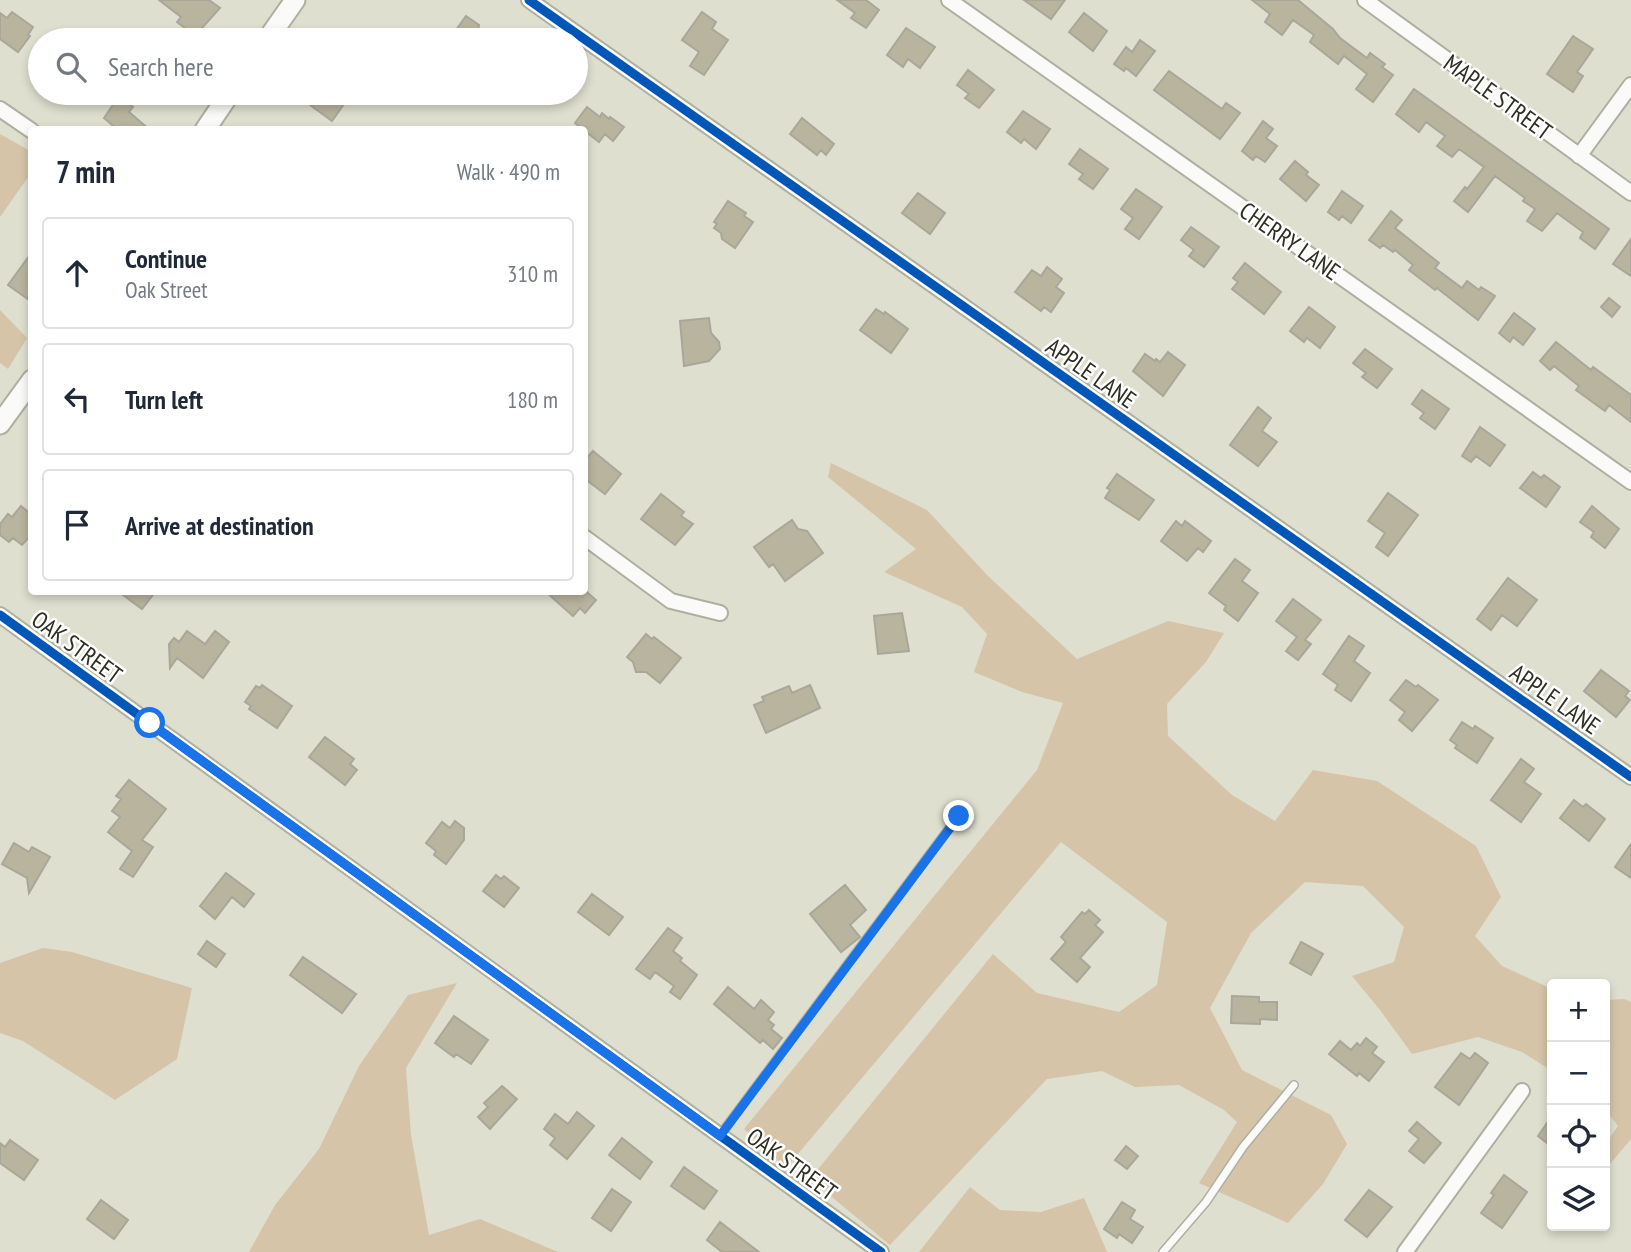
<!DOCTYPE html>
<meta charset="utf-8">
<style>
:root{--surface:#fff;--page:#f6f6f7;--text:#1f2937;--muted:#747a83;--line:#e0e1e3}
body{margin:0;font-family:"PT Sans Narrow",sans-serif;background:var(--page);color:var(--text)}
.controls{position:absolute;right:21px;bottom:21px;display:grid;overflow:hidden;border-radius:7px;box-shadow:0 4px 10px #0003}
.controls button{width:63px;height:63px;display:grid;place-items:center;padding:0;border:0;border-bottom:2px solid var(--line);background:var(--surface);color:var(--text);font:35px sans-serif}
.stop{position:absolute;width:21px;height:21px;margin:-16px;border:5px solid #1a73e8;border-radius:50%;background:#fff}
.stop.end{background:#1a73e8;border-color:#fff;box-shadow:0 2px 7px #0008}
.list{margin:0;padding:0;list-style:none}
h2{display:flex;justify-content:space-between;align-items:center;height:91px;margin:0;padding:0 28px;font-size:30px}
h2 small{font-size:23px;font-weight:400;color:var(--muted)}
.list li{display:grid;grid-template-columns:46px 1fr auto;gap:21px;align-items:center;box-sizing:border-box;height:112px;margin:0 14px 14px;padding:0 14px;border:2px solid var(--line);border-radius:7px}
.list b{display:block;font-size:26px;white-space:nowrap}
.list p{margin:0;font-size:23px;white-space:nowrap;color:var(--muted)}
.list em{font-size:23px;font-style:normal;color:var(--muted)}
.icon{flex:none;width:38px;height:38px;fill:none;stroke:currentColor;stroke-width:2;stroke-linecap:round;stroke-linejoin:round}
.map{position:relative;flex:none;width:1631px;height:1252px;overflow:hidden}
.search{position:absolute;background:var(--surface);box-shadow:0 4px 10px #0003;left:28px;top:28px;width:560px;height:77px;display:flex;align-items:center;gap:18px;box-sizing:border-box;padding:0 24px;border-radius:38px;color:var(--muted);font-size:26px}
.panel{position:absolute;background:var(--surface);box-shadow:0 4px 10px #0003;left:28px;top:126px;width:560px;height:469px;border-radius:7px}
.map>svg:first-child{display:block}
.green{fill:#d5c4a8}
.building{fill:#b9b49d;stroke:#a9a79a;stroke-width:2}
.lines{fill:none;stroke-linecap:round;stroke-linejoin:round}
.service-casing{stroke:#aeafa1;stroke-width:10}
.minor-casing{stroke:#aeafa1;stroke-width:18}
.tertiary-casing{stroke:#aeafa1;stroke-width:23}
.service{stroke:#fafaf8;stroke-width:7}
.minor{stroke:#fafaf8;stroke-width:14}
.tertiary{stroke:#fafaf8;stroke-width:19}
.cycleway-casing{stroke:#fff;stroke-width:13}
.cycleway{stroke:#0057b8;stroke-width:9}
.route{stroke:#1a73e8;stroke-width:9}
.labels{text-anchor:middle;dominant-baseline:central;stroke-width:5;stroke-linejoin:round;paint-order:stroke}
.street-label{font-size:24px;fill:#2e2e22;stroke:#fff}
</style>
<div class="map">
<svg width="1631" height="1252" viewBox="0 0 1631 1252">
<rect width="100%" height="100%" fill="#dedfce"/>
<path class="green" d="M0,134L32,152L31,173L0,217Z
M0,310L27,338L8,369L0,363Z
M831,463L927,510L987,575L1077,659L1168,621L1224,633L1206,662L1167,704L1168,736L1232,795L1275,821L1313,770L1377,781L1476,846L1501,897L1475,936L1502,966L1552,989V1071L1522,1052L1478,1037L1412,1054L1380,1010L1352,976L1394,962L1404,927L1363,886L1305,882L1251,933L1210,1008L1242,1070L1331,1115L1347,1144L1323,1184L1288,1223L1199,1183L1237,1122L1224,1110L1179,1085L1135,1087L1102,1071L1047,1079L890,1245L810,1179L993,954L1037,993L1119,1012L1157,985L1167,922L1061,842L786,1168L744,1129L1037,770L1063,703L1022,692L974,672L987,634L962,607L884,572L916,549L828,477Z
M43,948L72,952L192,988L177,1059L115,1100L23,1041L0,1033V963Z
M457,983L406,1068L411,1135L429,1235L480,1219L558,1252H249L275,1205L319,1149L359,1066L408,995Z
M1624,999L1631,1002V1139L1605,1170V1145L1618,1126L1605,1109V1000Z
M970,1187L1000,1210L1041,1212L1084,1198L1107,1252H919Z"/>
<path class="building" d="M159,0H209L220,8L195,36L177,22L181,17Z
M837,0H866L879,10L866,28L851,18L855,13Z
M1024,0H1065L1051,19Z
M1252,0H1298L1333,29L1340,38L1367,58L1370,53L1385,64L1382,67L1393,75L1373,102L1356,89L1367,74L1344,56L1338,64L1310,42L1314,35L1293,20L1282,35L1265,22L1270,14Z
M12,12L33,27L28,35L30,36L18,52L0,39V13L7,18Z
M702,12L716,22L712,29L728,40L704,75L690,66L699,52L682,40Z
M1084,13L1107,31L1093,51L1069,32Z
M466,16L479,25L478,31L491,40H449Z
M906,28L935,47L920,68L908,59L903,67L887,55Z
M1573,36L1593,49L1577,72L1583,76L1573,92L1547,74Z
M1140,40L1155,51L1136,76L1126,68L1124,71L1114,64L1126,47L1132,52Z
M968,70L994,90L979,108L965,98L969,94L957,85Z
M1169,71L1222,109L1226,103L1240,113L1220,139L1154,90Z
M1414,89L1609,229L1595,249L1580,238L1583,232L1557,213L1542,231L1527,221L1535,209L1523,201L1525,198L1495,176L1468,212L1454,201L1465,187L1467,189L1484,167L1459,149L1452,157L1437,146L1445,136L1426,122L1419,132L1396,114Z
M312,93H328L344,104L332,121L305,101Z
M119,96L133,107L129,112L150,130H118L104,118Z
M587,107L600,117L602,113L609,119L610,117L624,127L613,141L605,134L599,142L575,123Z
M1023,111L1050,129L1036,149L1024,139L1021,143L1007,132Z
M802,118L834,144L826,155L821,150L817,155L790,134Z
M1263,121L1273,129L1266,138L1277,146L1265,162L1256,156L1253,160L1242,151Z
M1080,149L1108,169L1093,189L1079,179L1083,174L1069,164Z
M1295,161L1308,172L1306,175L1319,185L1306,201L1280,179Z
M1136,189L1162,207L1139,239L1125,229L1133,218L1121,209Z
M1342,191L1363,206L1351,223L1342,216L1339,220L1328,212Z
M918,193L945,213L930,234L902,213Z
M728,201L746,213L744,216L753,222L735,248L722,239L721,233L714,228L717,224L714,222Z
M1391,211L1402,220L1395,228L1439,263L1435,268L1462,288L1467,281L1479,290L1481,287L1495,296L1478,320L1437,288L1435,290L1409,270L1413,265L1395,250L1393,252L1383,245L1380,248L1369,240Z
M1191,227L1219,247L1204,267L1189,256L1194,250L1181,240Z
M1631,239V276L1613,264Z
M32,252V302L8,285Z
M1245,263L1281,292L1264,314L1232,289L1238,282L1233,278Z
M1047,267L1062,279L1056,287L1064,293L1051,312L1044,307L1041,311L1015,292L1032,270L1041,276Z
M1609,298L1620,307L1612,317L1601,307Z
M1309,307L1335,327L1320,348L1307,338L1304,342L1290,331Z
M876,309L884,314L885,312L908,329L891,353L860,330Z
M1514,313L1535,329L1523,345L1513,337L1510,342L1499,333Z
M709,318L711,333L719,342L720,349L709,361L684,366L680,321Z
M1556,342L1591,370L1593,367L1631,395V422L1609,405L1605,411L1576,390L1579,386L1554,366L1550,370L1540,361Z
M1365,349L1392,369L1377,388L1362,377L1366,373L1353,363Z
M1168,352L1185,365L1163,396L1133,371L1145,354L1155,361L1156,359L1160,362Z
M1422,390L1449,409L1435,429L1420,418L1424,413L1412,404Z
M1258,407L1271,418L1262,431L1277,442L1258,466L1230,445Z
M1480,427L1505,445L1490,466L1476,456L1471,462L1462,456Z
M593,451L621,474L605,494L584,478V461Z
M1533,472L1541,478L1544,475L1560,487L1546,507L1520,488Z
M1117,474L1154,500L1139,520L1105,498L1110,490L1107,488Z
M1388,493L1418,515L1388,556L1376,547L1385,533L1368,521Z
M661,494L684,512L681,516L693,524L675,545L641,519Z
M21,506L32,515V534L22,545L13,538L9,542L0,535V524L8,514L12,517Z
M1592,506L1619,529L1605,548L1591,537L1594,532L1580,522Z
M792,520L798,529L807,531L823,553L785,581L773,564L769,567L754,547Z
M1176,521L1182,526L1185,521L1211,541L1203,552L1198,548L1187,561L1161,541Z
M1235,559L1250,570L1242,581L1258,593L1238,621L1224,610L1226,606L1209,593Z
M1508,578L1537,600L1517,626L1502,615L1491,630L1477,619Z
M119,592H155L142,609Z
M546,592H587L596,600L585,613L580,608L573,616Z
M1293,599L1321,620L1305,640L1311,644L1298,660L1286,651L1297,637L1276,621Z
M902,613L909,651L878,654L874,616Z
M187,631L205,644L215,631L229,642L203,678L177,658L170,668L169,644L174,638L179,642Z
M646,634L652,639L654,637L681,658L660,683L646,672H636L633,662L627,657Z
M1349,636L1364,646L1354,661L1370,673L1351,701L1335,690L1338,685L1323,674Z
M1601,670L1629,691L1625,696L1630,700L1616,717L1584,691Z
M1406,680L1416,687L1418,685L1438,700L1412,731L1399,720L1405,712L1390,700Z
M262,685L292,706L277,728L249,709L251,706L245,702L256,686L260,688Z
M810,685L820,708L766,733L754,705L764,701L762,697L789,686L792,693Z
M1462,722L1473,729L1475,726L1493,738L1477,763L1455,748L1457,745L1450,740Z
M325,737L354,759L350,764L357,770L345,785L309,757Z
M1521,759L1534,769L1524,782L1541,794L1521,822L1491,800Z
M129,780L166,809L142,840L153,847L133,877L120,869L132,851L108,832L120,817L112,811L121,799L116,796Z
M1574,800L1583,807L1586,804L1605,819L1589,841L1560,818Z
M455,821L464,828V840L446,864L434,855L436,851L426,843L442,822L450,828Z
M14,843L29,852L32,847L50,857L29,893L27,878L2,864Z
M1631,844V878L1615,867Z
M226,873L254,894L244,907L232,897L215,919L200,906Z
M496,875L501,879L504,876L519,888L504,907L483,891Z
M845,885L866,910L850,925L860,937L841,952L810,914Z
M592,894L623,917L609,935L578,912Z
M1089,910L1100,920L1095,925L1103,932L1080,958L1090,967L1077,982L1051,959L1066,942L1061,937L1082,912L1085,914Z
M668,928L682,938L673,951L682,958L680,961L697,975L680,999L670,992L674,986L655,972L650,979L636,969Z
M207,941L225,954L216,967L198,954Z
M1301,942L1323,954L1311,975L1290,963Z
M303,957L356,994L342,1013L290,975Z
M728,987L754,1009L761,1000L774,1012L768,1020L774,1025L771,1029L782,1038L773,1049L763,1040L760,1043L714,1004Z
M1232,996L1259,997V1002H1277V1020L1260,1019V1024L1231,1023Z
M454,1016L488,1040L471,1064L456,1054L454,1057L435,1043Z
M1366,1038L1377,1047L1372,1053L1384,1062L1369,1081L1359,1073L1357,1076L1329,1054L1340,1041L1351,1050L1357,1043L1360,1046Z
M1461,1053L1470,1059L1475,1053L1488,1063L1459,1105L1435,1087Z
M502,1086L517,1099L490,1129L478,1117L488,1107L484,1103Z
M577,1112L594,1126L567,1159L550,1145L555,1138L544,1129L555,1114L568,1124Z
M1552,1116V1147L1538,1136Z
M1417,1122L1441,1143L1424,1163L1409,1151L1419,1139L1409,1131Z
M622,1138L652,1162L640,1179L609,1155Z
M10,1140L38,1160L24,1180L0,1163V1143L5,1147Z
M1126,1146L1138,1156L1127,1169L1115,1160Z
M684,1167L717,1191L704,1209L671,1186Z
M1504,1175L1527,1192L1502,1228L1481,1213L1494,1195L1491,1193Z
M612,1189L631,1202L611,1231L592,1218Z
M1369,1190L1392,1207L1367,1237L1345,1220Z
M101,1200L128,1220L114,1239L87,1219Z
M1122,1202L1135,1210L1130,1219L1143,1227L1132,1243L1119,1234L1117,1238L1104,1229Z
M720,1222L759,1252H722L707,1240Z"/>
<g class="lines">
<g class="service-casing">
<path id="service" d="M720,1135L959,815
M1163,1252L1206,1202L1243,1147L1294,1085"/>
</g>
<g class="minor-casing">
<path id="minor" d="M529,0L1631,777
M949,0L1631,482
M1365,0L1631,193
M0,109L32,131
M1579,156L1631,85
M584,537L671,601L720,613
M0,615L881,1252
M1405,1252L1522,1091"/>
</g>
<g class="tertiary-casing">
<path id="tertiary" d="M267,40L295,0
M205,130L230,93
M0,424L32,380"/>
</g>
<use href="#service" class="service"/>
<use href="#minor" class="minor"/>
<use href="#tertiary" class="tertiary"/>
<g class="cycleway-casing">
<path id="cycleway" d="M529,0L1631,777
M0,615L881,1252"/>
</g>
<use href="#cycleway" class="cycleway"/>
</g>
<g class="lines">
<path class="route" d="M150,723L720,1136L959,816"/>
</g>
<g class="labels">
<g class="street-label">
<text transform="translate(1498 97) rotate(36)">MAPLE STREET</text>
<text transform="translate(1290 241) rotate(35)">CHERRY LANE</text>
<text transform="translate(1091 373) rotate(35)">APPLE LANE</text>
<text transform="translate(77 647) rotate(36)">OAK STREET</text>
<text transform="translate(1555 699) rotate(35)">APPLE LANE</text>
<text transform="translate(792 1164) rotate(36)">OAK STREET</text>
</g>
</g>
</svg>
<div class="controls">
<button>+</button>
<button>−</button>
<button><svg class="icon" aria-label="locate" viewBox="0 0 24 24"><circle cx="12" cy="12" r="6"/><path d="M12 2v4M12 18v4M2 12h4M18 12h4"/></svg></button>
<button><svg class="icon" aria-label="layers" viewBox="0 0 24 24"><path d="M12 4l9 5-9 5-9-5zM3 14l9 5 9-5"/></svg></button>
</div>
<div class="stop" style="left:150px;top:723px"></div>
<div class="stop end" style="left:959px;top:816px"></div>
<div class="search"><svg class="icon" aria-label="search" viewBox="0 0 24 24"><circle cx="10" cy="10" r="6"/><path d="M15 15l6 6"/></svg>Search here</div>
<section class="panel">
<h2>7 min<small>Walk · 490 m</small></h2>
<ul class="list">
<li><svg class="icon" aria-label="ahead" viewBox="0 0 24 24"><path d="M12 20V5M6 11l6-6 6 6"/></svg><div><b>Continue</b><p>Oak Street</p></div><em>310 m</em></li>
<li><svg class="icon" aria-label="left" viewBox="0 0 24 24"><path d="M17 20v-9H6M10 6l-5 5 5 5"/></svg><div><b>Turn left</b></div><em>180 m</em></li>
<li><svg class="icon" aria-label="arrive" viewBox="0 0 24 24"><path d="M6 21V4h12l-3 4 3 4H6"/></svg><div><b>Arrive at destination</b></div></li>
</ul>
</section>
</div>
